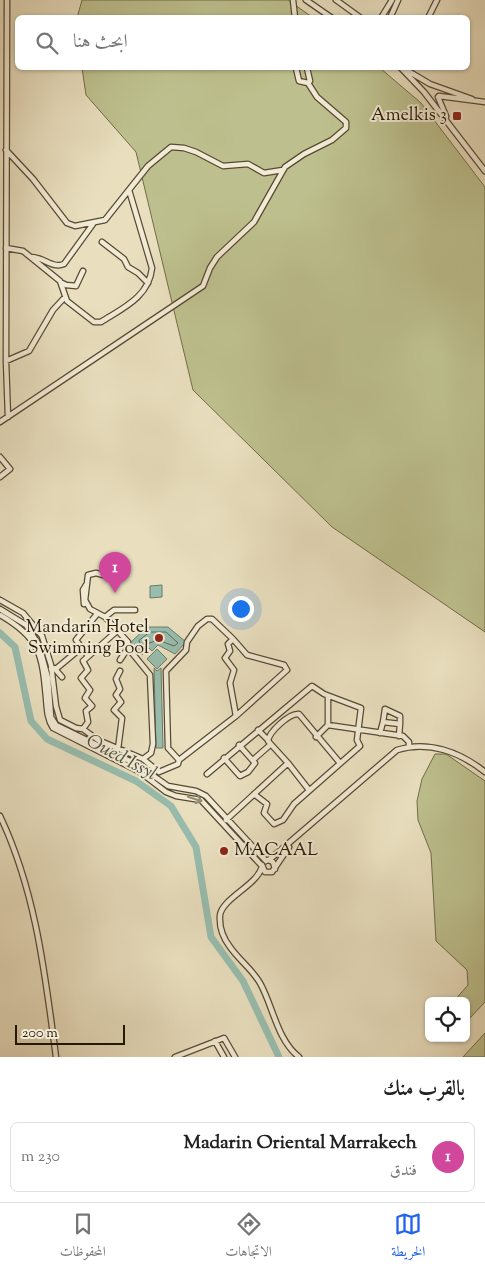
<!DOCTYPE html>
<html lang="ar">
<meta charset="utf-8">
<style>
:root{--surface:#fff;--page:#f6f6f6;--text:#222;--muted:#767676;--line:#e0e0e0;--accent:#2563eb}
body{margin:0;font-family:"Sorts Mill Goudy",Amiri,serif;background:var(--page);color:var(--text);direction:rtl}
.controls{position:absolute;right:15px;bottom:15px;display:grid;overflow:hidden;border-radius:8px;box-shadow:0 1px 4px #0004}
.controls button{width:45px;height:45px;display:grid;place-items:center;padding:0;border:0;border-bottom:1px solid var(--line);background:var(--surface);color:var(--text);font:25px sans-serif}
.scale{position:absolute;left:15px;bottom:12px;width:110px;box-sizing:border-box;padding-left:5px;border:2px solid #271803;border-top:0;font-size:14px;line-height:18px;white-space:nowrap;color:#271803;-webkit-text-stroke:4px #f1ead5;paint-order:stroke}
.you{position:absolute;left:240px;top:608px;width:18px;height:18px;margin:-12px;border:4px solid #fff;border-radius:50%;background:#1a73e8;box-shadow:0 0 0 8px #1a73e833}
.badge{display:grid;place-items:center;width:32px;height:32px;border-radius:50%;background:var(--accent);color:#fff;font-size:16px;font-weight:700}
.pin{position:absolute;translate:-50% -41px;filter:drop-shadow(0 1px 2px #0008)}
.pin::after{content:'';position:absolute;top:26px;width:18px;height:15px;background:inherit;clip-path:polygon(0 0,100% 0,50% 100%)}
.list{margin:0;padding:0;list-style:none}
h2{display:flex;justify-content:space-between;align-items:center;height:65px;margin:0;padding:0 20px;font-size:21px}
h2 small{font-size:16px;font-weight:400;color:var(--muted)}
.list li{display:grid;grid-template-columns:32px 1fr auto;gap:15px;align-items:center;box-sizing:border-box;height:70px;margin:0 10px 10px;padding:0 10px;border:1px solid var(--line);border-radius:8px}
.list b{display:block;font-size:19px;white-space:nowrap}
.list p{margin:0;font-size:16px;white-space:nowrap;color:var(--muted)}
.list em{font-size:16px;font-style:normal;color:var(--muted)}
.icon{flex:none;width:28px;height:28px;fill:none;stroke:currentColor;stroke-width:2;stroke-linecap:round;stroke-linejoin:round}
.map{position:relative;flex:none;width:485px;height:1057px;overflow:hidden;direction:ltr}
.search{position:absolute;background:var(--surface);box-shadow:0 1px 4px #0004;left:15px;right:15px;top:15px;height:55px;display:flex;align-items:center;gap:12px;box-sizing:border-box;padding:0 18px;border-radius:8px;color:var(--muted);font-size:19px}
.sheet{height:145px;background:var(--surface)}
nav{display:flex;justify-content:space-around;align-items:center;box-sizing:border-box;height:70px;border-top:1px solid var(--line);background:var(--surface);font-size:14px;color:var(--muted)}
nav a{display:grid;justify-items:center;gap:2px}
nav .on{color:var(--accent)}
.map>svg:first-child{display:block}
.green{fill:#bdc08e;stroke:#726c48}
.water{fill:#98bdae;stroke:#6b7b6a}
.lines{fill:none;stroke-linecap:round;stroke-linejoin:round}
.shore{stroke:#606a58;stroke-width:1}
.river{stroke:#98bdae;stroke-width:7}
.minor-casing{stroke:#584a32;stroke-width:7}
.minor{stroke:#f1ead5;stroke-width:4.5}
.oneway{stroke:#968c76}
.poi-dot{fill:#8f2418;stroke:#f1ead5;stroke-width:2}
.labels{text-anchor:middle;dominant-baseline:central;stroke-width:4;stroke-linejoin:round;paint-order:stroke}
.poi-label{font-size:18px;fill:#271803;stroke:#f1ead5;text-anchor:end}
.water-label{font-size:19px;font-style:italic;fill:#4f523f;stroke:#f1ead5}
</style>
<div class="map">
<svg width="485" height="1057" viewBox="0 0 485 1057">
<rect width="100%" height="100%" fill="#e9dfbf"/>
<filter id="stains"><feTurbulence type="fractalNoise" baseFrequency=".004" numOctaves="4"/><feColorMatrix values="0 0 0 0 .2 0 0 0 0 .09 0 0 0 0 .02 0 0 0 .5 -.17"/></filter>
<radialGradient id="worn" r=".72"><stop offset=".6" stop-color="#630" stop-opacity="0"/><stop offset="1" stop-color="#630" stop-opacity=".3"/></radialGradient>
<path class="green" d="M82,0H288L312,17L77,18Z
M82,68H380L421,103L485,187V632L332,527L193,390L136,152L86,95Z
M435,754H446L485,781V1002L469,1019L466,1016V1001H454L468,985L467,970L436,941L431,853L418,820L417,801L422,779Z
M485,1033V1057H463Z"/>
<path class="water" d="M162,585V597L150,598V586Z
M147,627H168L186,642L175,654L158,645L152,651L149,648L142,655L130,643Z
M157,649L167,659L157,669L147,659Z
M154,668L157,671L161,668L163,748H156Z"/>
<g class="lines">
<path class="shore" d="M150,632H166L178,643L174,646L158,640L141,646L139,641Z"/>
<path class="river" d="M0,633L15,647L31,721L47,739L136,781L171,806L196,847L211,937L243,981L279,1057"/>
<g class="minor-casing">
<path id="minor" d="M7,0L6,361L8,417
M293,0L295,18
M306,0L332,18
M336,0L361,18
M381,18L392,0
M390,18L398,0
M428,18L437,0
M296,68L299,81L308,83L310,81L307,68
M401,68L424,92L485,171
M403,68L430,84L472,99
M439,96L485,102
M438,97L446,116
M6,150L33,179L67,223L75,226L105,220L148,166L171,147L184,148L196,152L223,166L248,164L264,173L283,170
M102,242L124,259L128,267L138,273L148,283
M6,248L23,251L60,281L67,301L94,322H101C123,308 149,297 152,268L129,190
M31,257C44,257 52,269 64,264L93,224
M62,283L66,285L76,286L83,271
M6,361L29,351L53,310L65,297
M0,422L203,286L210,268L217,257L254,222L285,167L304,154L332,140L346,128V122L317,97L308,83
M0,457L10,469L0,477
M0,600L23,613L42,636L51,665L56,706L60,720L76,728L83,729L98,740L143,759L159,772L178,764L179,760L236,716L230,683L234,670L225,658L230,651L228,644L233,639L212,619H207L198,626L187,642L186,650L166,671L168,748L179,760
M84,604L83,590L86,585
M0,609L26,625L39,645L48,678L51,717L56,725L138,765L168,786L196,791L206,796L266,861
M0,615C40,638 42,654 46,698C47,709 47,719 53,728L140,772L166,792L176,796L201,800L262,866
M105,617L90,609L85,600L88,575L96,573L107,576
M233,639L247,655L284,665L287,670L236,716
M128,648L150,675L153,744L151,753L143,759
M88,656L76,640L97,614
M120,660L128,648V642L105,617L114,610H135
M51,669L57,668L81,648
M55,669L62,677
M328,696V725
M383,722L385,709L400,716V724
M83,729L88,722L86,711L92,706L85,698L90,690L81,678L88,670L83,661L117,631
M258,730L268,740
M380,733L383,722L400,724L399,736
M316,737L328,725L403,736L409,742V746
M118,749L122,718L114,710L121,702L116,695L120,689L116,679L120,671
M224,758L240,776L248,772L255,763L239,745
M253,760L270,745
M207,774L312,686L324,694L361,708L357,740L360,746L294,804L283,820L274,824L264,813L267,804L254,794
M309,790L288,763L268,741C269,732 289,713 299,714L340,763
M0,816C36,892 45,974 56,1057
M226,820L288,763
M268,860L273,862L275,869
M269,860L397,750C428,740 460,752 485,772
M262,865L265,872H272L289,847
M262,867C256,886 223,898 220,915C219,927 223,938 230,947C239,960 252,969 260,983C273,1006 277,1040 299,1057
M215,1041L224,1057
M175,1057L224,1038L235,1057"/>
</g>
<use href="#minor" class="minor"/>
</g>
<defs><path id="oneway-shaft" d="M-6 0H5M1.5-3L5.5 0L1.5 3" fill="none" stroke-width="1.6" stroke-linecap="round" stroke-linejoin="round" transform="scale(1.25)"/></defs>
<use class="oneway" href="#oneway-shaft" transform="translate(195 799) rotate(18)"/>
<g class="poi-dot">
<rect x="452" y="111" width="10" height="10" rx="2.5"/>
<circle cx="159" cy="638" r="5"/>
<circle cx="224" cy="851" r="5"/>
</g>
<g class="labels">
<g class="poi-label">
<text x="447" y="116">Amelkis 3</text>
<text x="149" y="628">Mandarin Hotel<tspan x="149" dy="21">Swimming Pool</tspan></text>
<text x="234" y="851" text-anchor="start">MACAAL</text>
</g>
<g class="water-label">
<text transform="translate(121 758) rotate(28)">Oued Issyl</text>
</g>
</g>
<rect width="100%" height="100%" filter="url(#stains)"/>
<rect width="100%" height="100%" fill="url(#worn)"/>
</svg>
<div class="controls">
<button><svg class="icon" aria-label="locate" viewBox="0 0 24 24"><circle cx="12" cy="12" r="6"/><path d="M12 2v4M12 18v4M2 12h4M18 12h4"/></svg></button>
</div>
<div class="scale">200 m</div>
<div class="you"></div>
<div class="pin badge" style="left:115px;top:593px;background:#d1479c">1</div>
<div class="search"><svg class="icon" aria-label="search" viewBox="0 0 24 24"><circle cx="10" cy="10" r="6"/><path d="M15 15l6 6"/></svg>ابحث هنا</div>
</div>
<section class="sheet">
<h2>بالقرب منك<small></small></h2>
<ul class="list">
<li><span class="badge" style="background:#d1479c">1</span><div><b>Madarin Oriental Marrakech</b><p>فندق</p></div><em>230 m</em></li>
</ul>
</section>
<nav>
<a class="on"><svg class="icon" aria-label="map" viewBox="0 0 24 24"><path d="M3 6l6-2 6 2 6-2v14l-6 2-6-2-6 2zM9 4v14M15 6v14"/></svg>الخريطة</a>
<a><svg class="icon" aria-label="directions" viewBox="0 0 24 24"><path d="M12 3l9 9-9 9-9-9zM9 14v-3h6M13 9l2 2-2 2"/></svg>الاتجاهات</a>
<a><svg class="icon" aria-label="saved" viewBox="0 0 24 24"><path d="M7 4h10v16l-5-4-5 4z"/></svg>المحفوظات</a>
</nav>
